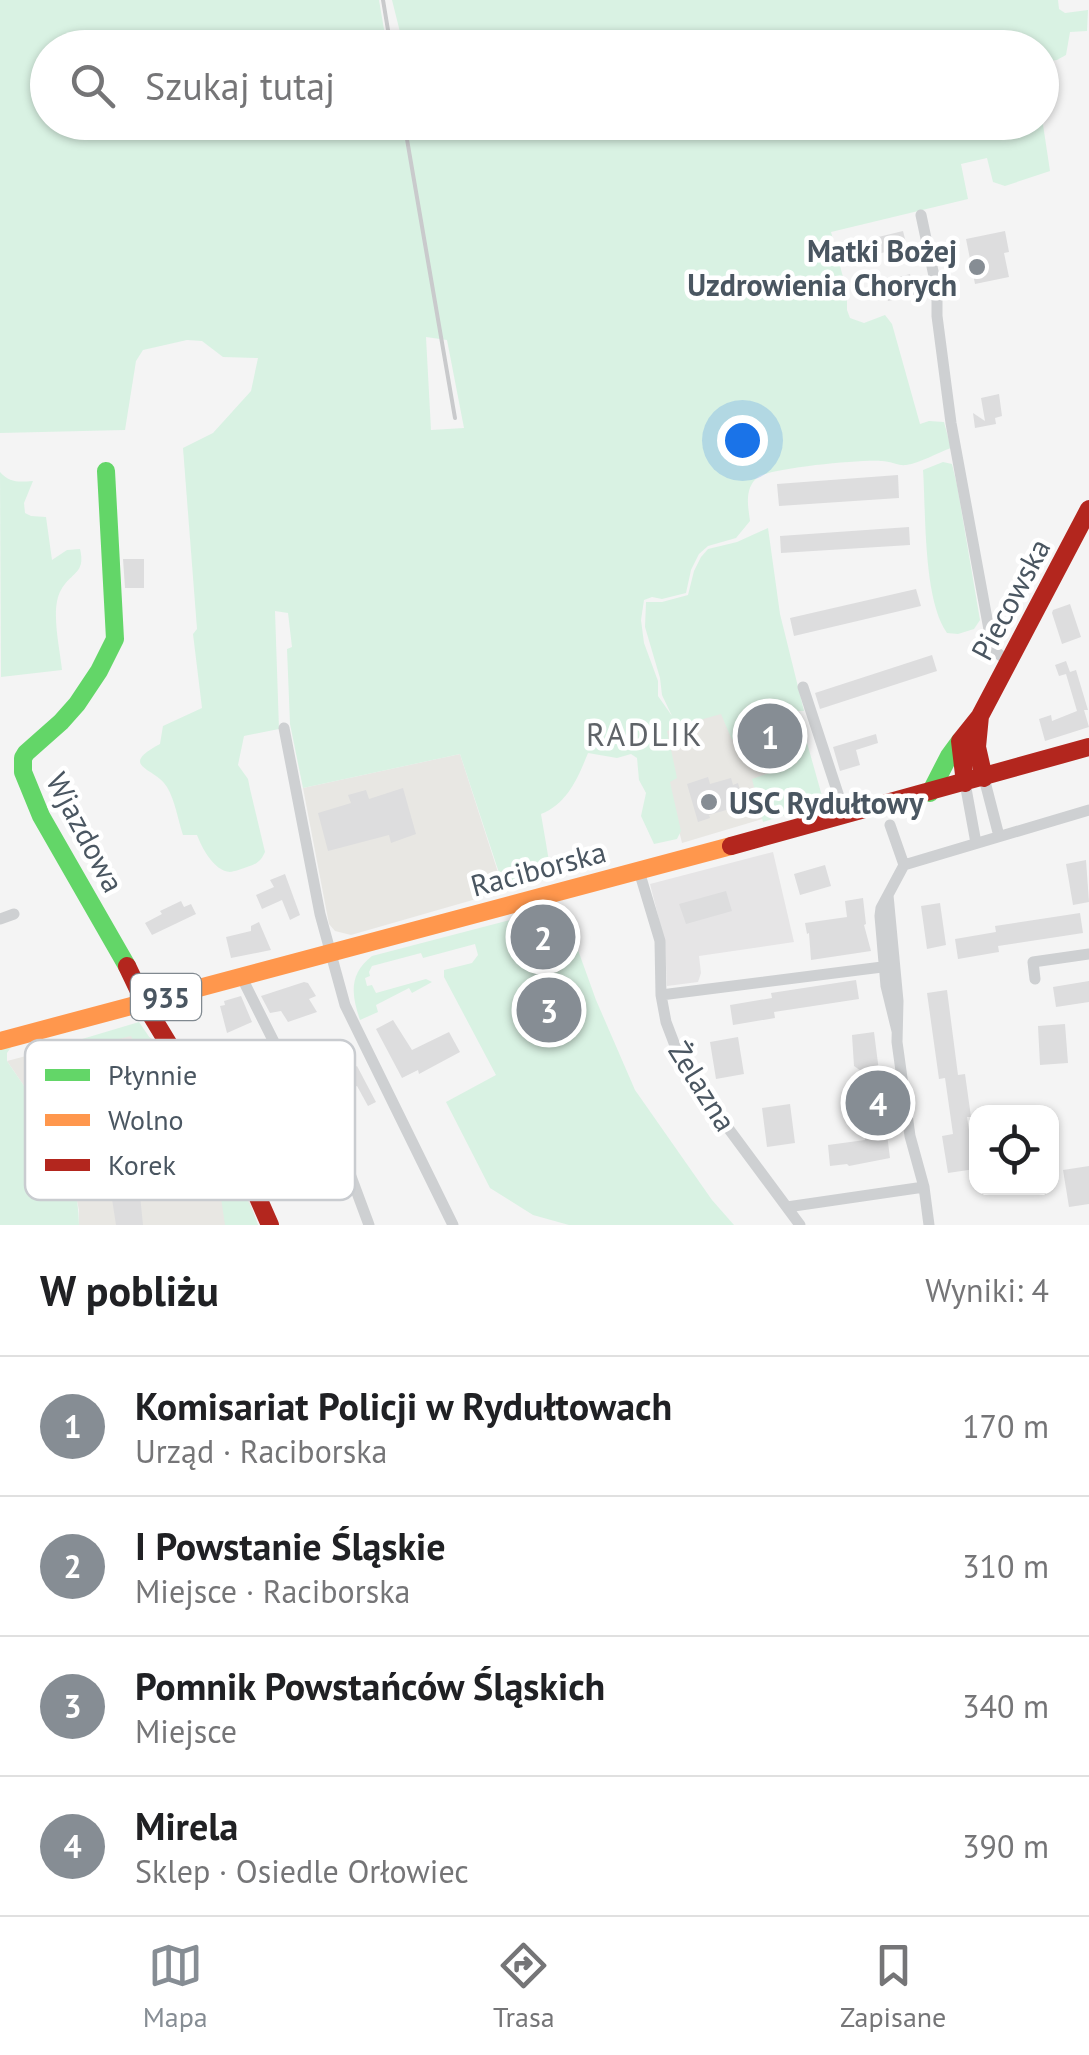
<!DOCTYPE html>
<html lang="pl">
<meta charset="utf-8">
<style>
:root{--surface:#fff;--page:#f6f6f6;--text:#202124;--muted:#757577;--line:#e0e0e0;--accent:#868d94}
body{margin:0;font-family:"PT Sans",sans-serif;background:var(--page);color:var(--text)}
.controls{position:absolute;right:30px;bottom:30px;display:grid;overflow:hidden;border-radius:20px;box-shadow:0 2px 8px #0004}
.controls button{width:90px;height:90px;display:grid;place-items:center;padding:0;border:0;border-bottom:2px solid var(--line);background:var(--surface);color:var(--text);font:50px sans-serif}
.you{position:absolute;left:742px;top:440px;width:35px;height:35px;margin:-25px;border:8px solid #fff;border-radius:50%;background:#1a73e8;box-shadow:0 0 0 15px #1a73e833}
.badge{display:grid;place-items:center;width:65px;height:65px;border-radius:50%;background:var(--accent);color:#fff;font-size:32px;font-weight:700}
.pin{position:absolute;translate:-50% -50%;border:5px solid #fff;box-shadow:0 2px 10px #0006}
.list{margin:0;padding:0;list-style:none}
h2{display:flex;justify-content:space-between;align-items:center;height:130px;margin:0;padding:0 40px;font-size:42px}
h2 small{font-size:32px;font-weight:400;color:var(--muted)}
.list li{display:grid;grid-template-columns:65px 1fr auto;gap:30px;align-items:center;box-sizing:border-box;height:140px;padding:0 40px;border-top:2px solid var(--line)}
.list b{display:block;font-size:38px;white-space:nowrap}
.list p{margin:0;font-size:32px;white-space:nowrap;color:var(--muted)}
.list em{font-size:32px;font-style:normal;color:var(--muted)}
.icon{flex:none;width:55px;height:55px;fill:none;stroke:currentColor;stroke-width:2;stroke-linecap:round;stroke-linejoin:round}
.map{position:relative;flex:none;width:1089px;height:1225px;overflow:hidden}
.search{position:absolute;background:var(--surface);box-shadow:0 2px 8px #0004;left:30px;right:30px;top:30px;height:110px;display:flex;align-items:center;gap:25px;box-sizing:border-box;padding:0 35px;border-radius:55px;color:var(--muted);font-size:38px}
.sheet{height:690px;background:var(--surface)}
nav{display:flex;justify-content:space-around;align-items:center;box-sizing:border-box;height:140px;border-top:2px solid var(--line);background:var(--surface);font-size:28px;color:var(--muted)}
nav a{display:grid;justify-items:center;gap:5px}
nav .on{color:var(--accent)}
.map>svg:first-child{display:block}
.commercial{fill:#e8e7e3}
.education{fill:#e6e5e6}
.green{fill:#d9f2e3;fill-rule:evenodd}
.building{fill:#ddddde}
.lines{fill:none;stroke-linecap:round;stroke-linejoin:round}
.street{stroke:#ced0d2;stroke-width:11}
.fast{stroke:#63d668;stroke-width:18}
.slow{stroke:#ff974d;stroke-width:18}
.jam{stroke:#b3261e;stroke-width:18}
.rail{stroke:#c9cacc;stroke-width:4}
.poi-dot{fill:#868d94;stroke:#fff;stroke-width:4}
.labels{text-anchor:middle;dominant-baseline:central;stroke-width:9;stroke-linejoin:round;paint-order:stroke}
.shield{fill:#fff;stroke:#808990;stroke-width:2.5}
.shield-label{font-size:28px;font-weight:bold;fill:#4a5661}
.poi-label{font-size:30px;font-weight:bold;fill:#4a5661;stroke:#fff;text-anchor:end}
.street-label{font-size:30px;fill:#4a5661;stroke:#fff}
.neighbourhood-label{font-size:32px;letter-spacing:2.5px;fill:#5f6368;stroke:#fff}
.key{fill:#fff;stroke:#c9ccd0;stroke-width:2.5}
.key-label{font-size:28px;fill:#4a5661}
</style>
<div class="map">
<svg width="1089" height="1225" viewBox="0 0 1089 1225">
<rect width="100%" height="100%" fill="#f4f4f4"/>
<path class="commercial" d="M722,711L741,734L742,721L783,711L800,767L766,818L682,843L668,786L665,731Z
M460,754L504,891L351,935L335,931L329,924L303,788Z
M133,1028L151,1038L173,1072L249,1200L258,1225H79V1210L69,1165L41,1111L7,1061Z"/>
<path class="education" d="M773,852L794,942L699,956L701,973L698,982L667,986L665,943L650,884Z"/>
<path class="green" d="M0,0H379L387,47L48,48V122H1042V118L1050,171L1005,186L993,182L987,158L961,164L968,199L831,232L847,292V310L850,318L864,323L885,315L892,324L920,424L929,421L944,422L951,448C937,453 920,463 906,465C898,466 890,461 882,461C863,459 770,468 758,477C744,488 748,506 750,521L736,538L708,546L699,554L691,570L686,593L662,599L652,597L644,600L641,620L644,643L658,681V696L672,716L662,695L660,678L645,627L646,602H662L688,595L694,571L701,557L708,549L737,542L768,528L780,614L804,711H798L824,803L763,822L752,779L797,763L780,714L742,725L743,736L732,740L721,714L679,726L676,722V727L667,731L677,778L670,782L681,831L677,839L654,844L641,816L646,793L639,780L637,758L631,754L617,758L588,753C578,778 567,804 541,814L552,879L518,884L502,882L460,754L303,788L290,724L287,649L292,647L288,613L275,611L279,729L244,736L238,765L248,779L250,789L265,852C261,861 257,864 247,867C244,868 233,872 230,872C214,871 202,848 197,835H183C178,820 175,800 167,787C155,767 117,767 160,744L163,726L202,708L193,634L197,629L183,448L213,433L251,391L258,358L223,357L202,341L187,340L143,350L136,361L125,430L0,433ZM426,337L447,340L464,428L431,430Z
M392,0H1058L1059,9L1065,13L1088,10L1087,31L1070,32L1066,55L1057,60L1042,62V48H404Z
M943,462L952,464L957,485L980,620L974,629L958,634L947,633C923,599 926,513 923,470Z
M0,472C10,483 18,482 33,481L24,503L25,513L31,516L46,517L52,560L67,550L80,549C86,574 71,572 61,590C50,609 60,648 62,670L1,677Z
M544,911L565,914L596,1000L635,1090L712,1200L734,1225H569L533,1215L490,1188L446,1102L496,1075L444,977V970L472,963L478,955L475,944L423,958L421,953L372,966L369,972L370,976L365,978L367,986L372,985L376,993L426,979L432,982L412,993L409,988L376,1005L378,1012L360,1020C351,994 349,974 372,956Z
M139,1022L173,1072L166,1079L151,1080L131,1036L57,1054L52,1053V1048Z
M18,1037L7,1053V1061C41,1111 79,1161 79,1225H0V1041Z
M214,1150L219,1151C236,1174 248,1199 258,1225H225L216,1164H211V1155Z"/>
<path class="building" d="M903,231L907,247L873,255L870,239Z
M1005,231L1009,252L1004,253L1009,277L975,284L966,239Z
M910,274L915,295L888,301L883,281Z
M999,394L1002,416L995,418L996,424L975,428L973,413L985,421L981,398Z
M898,475L899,498L779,506L777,484Z
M909,527L910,545L781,553L780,536Z
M123,559H144V588H125Z
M916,589L921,606L794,636L790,618Z
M1070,604L1081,637L1062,644L1052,613L1053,610Z
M932,655L937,671L820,709L815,693Z
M1066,661L1070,672L1076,670L1088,710H1084L1089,727L1045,741L1039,719L1051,715L1052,721L1077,711L1066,674L1059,676L1055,665Z
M876,734L878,743L856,750L860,765L840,771L833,747Z
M708,777L710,784L731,778L733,785L738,783L741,794L736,795L740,806L709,815L710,818L698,822L687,784Z
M403,788L416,834L391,843L389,835L328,851L318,813L351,803L348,795L366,790L369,799Z
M1086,860L1089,902L1073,905L1066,864Z
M825,865L831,886L800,895L794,874Z
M285,874L300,915L290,920L282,900L262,909L256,895L274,887L270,880Z
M726,891L732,911L686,924L679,904Z
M863,898L866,924L864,925L871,951L811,960L809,933L807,934L805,923L847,917L845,901Z
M181,901L184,907L191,904L196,914L152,935L145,923L162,914L160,911Z
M940,903L946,945L927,949L921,906Z
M1080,913L1083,933L998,946L999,952L958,959L955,939L996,932L995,926Z
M259,922L271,950L231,958L226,937L251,931V926Z
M856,980L859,999L774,1012L775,1018L733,1025L730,1005L772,998L771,993Z
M1089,981V1002L1056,1007L1053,987Z
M304,982L308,983L316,996L309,999L317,1012L288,1022L281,1011L270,1013L261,996Z
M947,990L958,1075L965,1074L971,1117H967L975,1169L948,1173L942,1136L953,1134L945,1078L939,1079L927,993Z
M241,996L252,1022L227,1033L220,1006L225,1005L224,1001Z
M393,1020L412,1050L449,1032L460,1052L419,1074L418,1070L402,1078L376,1029Z
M1065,1024L1068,1063L1040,1065L1038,1026Z
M874,1032L890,1158L849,1166L847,1164L830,1166L828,1145L865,1140L864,1116L861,1114L860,1102L865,1096L858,1091L856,1077L861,1071L854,1066L852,1035Z
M738,1037L744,1074L716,1079L710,1042Z
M338,1045L351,1069L357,1066L376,1102L368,1106L357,1086L351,1088L345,1077L318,1094L307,1078L329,1064L323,1054Z
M790,1104L795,1143L767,1147L762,1108Z
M1089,1166V1204L1069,1207L1063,1170Z
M140,1195L143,1225H116L112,1199Z"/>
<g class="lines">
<path class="street" d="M921,215L937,290V316L951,423L990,635L996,652L1008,661
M803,687L845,815
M284,728L320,914L345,1005L453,1225
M984,778L999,836
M965,783L976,843
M890,825L904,865
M639,871L660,941L661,995L666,1022L679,1056L687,1072L711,1105L800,1225
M888,895L898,1001L897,1042L910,1136L924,1187L929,1225
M0,919L14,914
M241,976L277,1048L343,1155L369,1225
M1035,979L1033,962L1089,954
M661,995L890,966
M897,1031L886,986L880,916L881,908L904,865L1089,810
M787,1207L924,1187"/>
<path class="fast" d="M106,471L115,639L99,671L77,704L61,722L26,753L23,758V772L41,816L127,966
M930,793L949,756L960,741"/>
<path class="slow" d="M0,1041L731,846"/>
<path class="jam" d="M980,716L977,747L984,778
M965,783L960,741L980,716L1089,509
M731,846L1089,747
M127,966L148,1010L248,1175L270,1225"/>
<path class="rail" d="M383,0L391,48
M404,122L455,418"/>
</g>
<g class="poi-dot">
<circle cx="977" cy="267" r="10"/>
<circle cx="709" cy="802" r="10"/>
</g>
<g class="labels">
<rect class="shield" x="131" y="974" width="70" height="46" rx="8"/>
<g class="shield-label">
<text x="166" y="997">935</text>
</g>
<g class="poi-label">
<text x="957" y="250">Matki Bożej<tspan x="957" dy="34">Uzdrowienia Chorych</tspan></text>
<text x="729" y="802" text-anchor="start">USC Rydułtowy</text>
</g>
<g class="street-label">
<text transform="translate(1010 599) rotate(-62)">Piecowska</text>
<text transform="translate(86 832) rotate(62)">Wjazdowa</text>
<text transform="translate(538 868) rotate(-15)">Raciborska</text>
<text transform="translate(703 1086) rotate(58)">Żelazna</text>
</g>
<g class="neighbourhood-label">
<text x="645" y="734">RADLIK</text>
</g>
</g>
<rect x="25" y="1040" width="330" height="160" rx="15" class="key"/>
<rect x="45" y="1069" width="45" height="12" fill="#63d668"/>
<rect x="45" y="1114" width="45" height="12" fill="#ff974d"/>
<rect x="45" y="1159" width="45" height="12" fill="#b3261e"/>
<g class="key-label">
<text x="108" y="1085">Płynnie</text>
<text x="108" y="1130">Wolno</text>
<text x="108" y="1175">Korek</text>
</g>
</svg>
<div class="controls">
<button><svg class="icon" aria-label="locate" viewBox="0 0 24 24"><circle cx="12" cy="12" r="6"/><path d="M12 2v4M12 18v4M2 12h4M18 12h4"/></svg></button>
</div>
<div class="you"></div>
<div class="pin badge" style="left:770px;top:736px">1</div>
<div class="pin badge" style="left:543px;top:937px">2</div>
<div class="pin badge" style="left:549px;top:1010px">3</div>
<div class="pin badge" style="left:878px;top:1103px">4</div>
<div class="search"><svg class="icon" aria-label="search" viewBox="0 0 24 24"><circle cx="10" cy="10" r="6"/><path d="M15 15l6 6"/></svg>Szukaj tutaj</div>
</div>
<section class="sheet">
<h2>W pobliżu<small>Wyniki: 4</small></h2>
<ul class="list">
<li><span class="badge">1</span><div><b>Komisariat Policji w Rydułtowach</b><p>Urząd · Raciborska</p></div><em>170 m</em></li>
<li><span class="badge">2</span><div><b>I Powstanie Śląskie</b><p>Miejsce · Raciborska</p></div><em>310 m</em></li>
<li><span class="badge">3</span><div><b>Pomnik Powstańców Śląskich</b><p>Miejsce</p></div><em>340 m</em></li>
<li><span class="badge">4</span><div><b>Mirela</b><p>Sklep · Osiedle Orłowiec</p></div><em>390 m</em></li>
</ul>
</section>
<nav>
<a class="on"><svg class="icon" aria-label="map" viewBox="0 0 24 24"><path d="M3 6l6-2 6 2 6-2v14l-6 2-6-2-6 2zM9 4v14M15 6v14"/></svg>Mapa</a>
<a><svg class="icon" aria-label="directions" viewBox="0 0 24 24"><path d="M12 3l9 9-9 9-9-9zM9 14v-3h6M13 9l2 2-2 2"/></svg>Trasa</a>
<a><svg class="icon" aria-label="saved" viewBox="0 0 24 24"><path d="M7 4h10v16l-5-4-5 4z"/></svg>Zapisane</a>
</nav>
